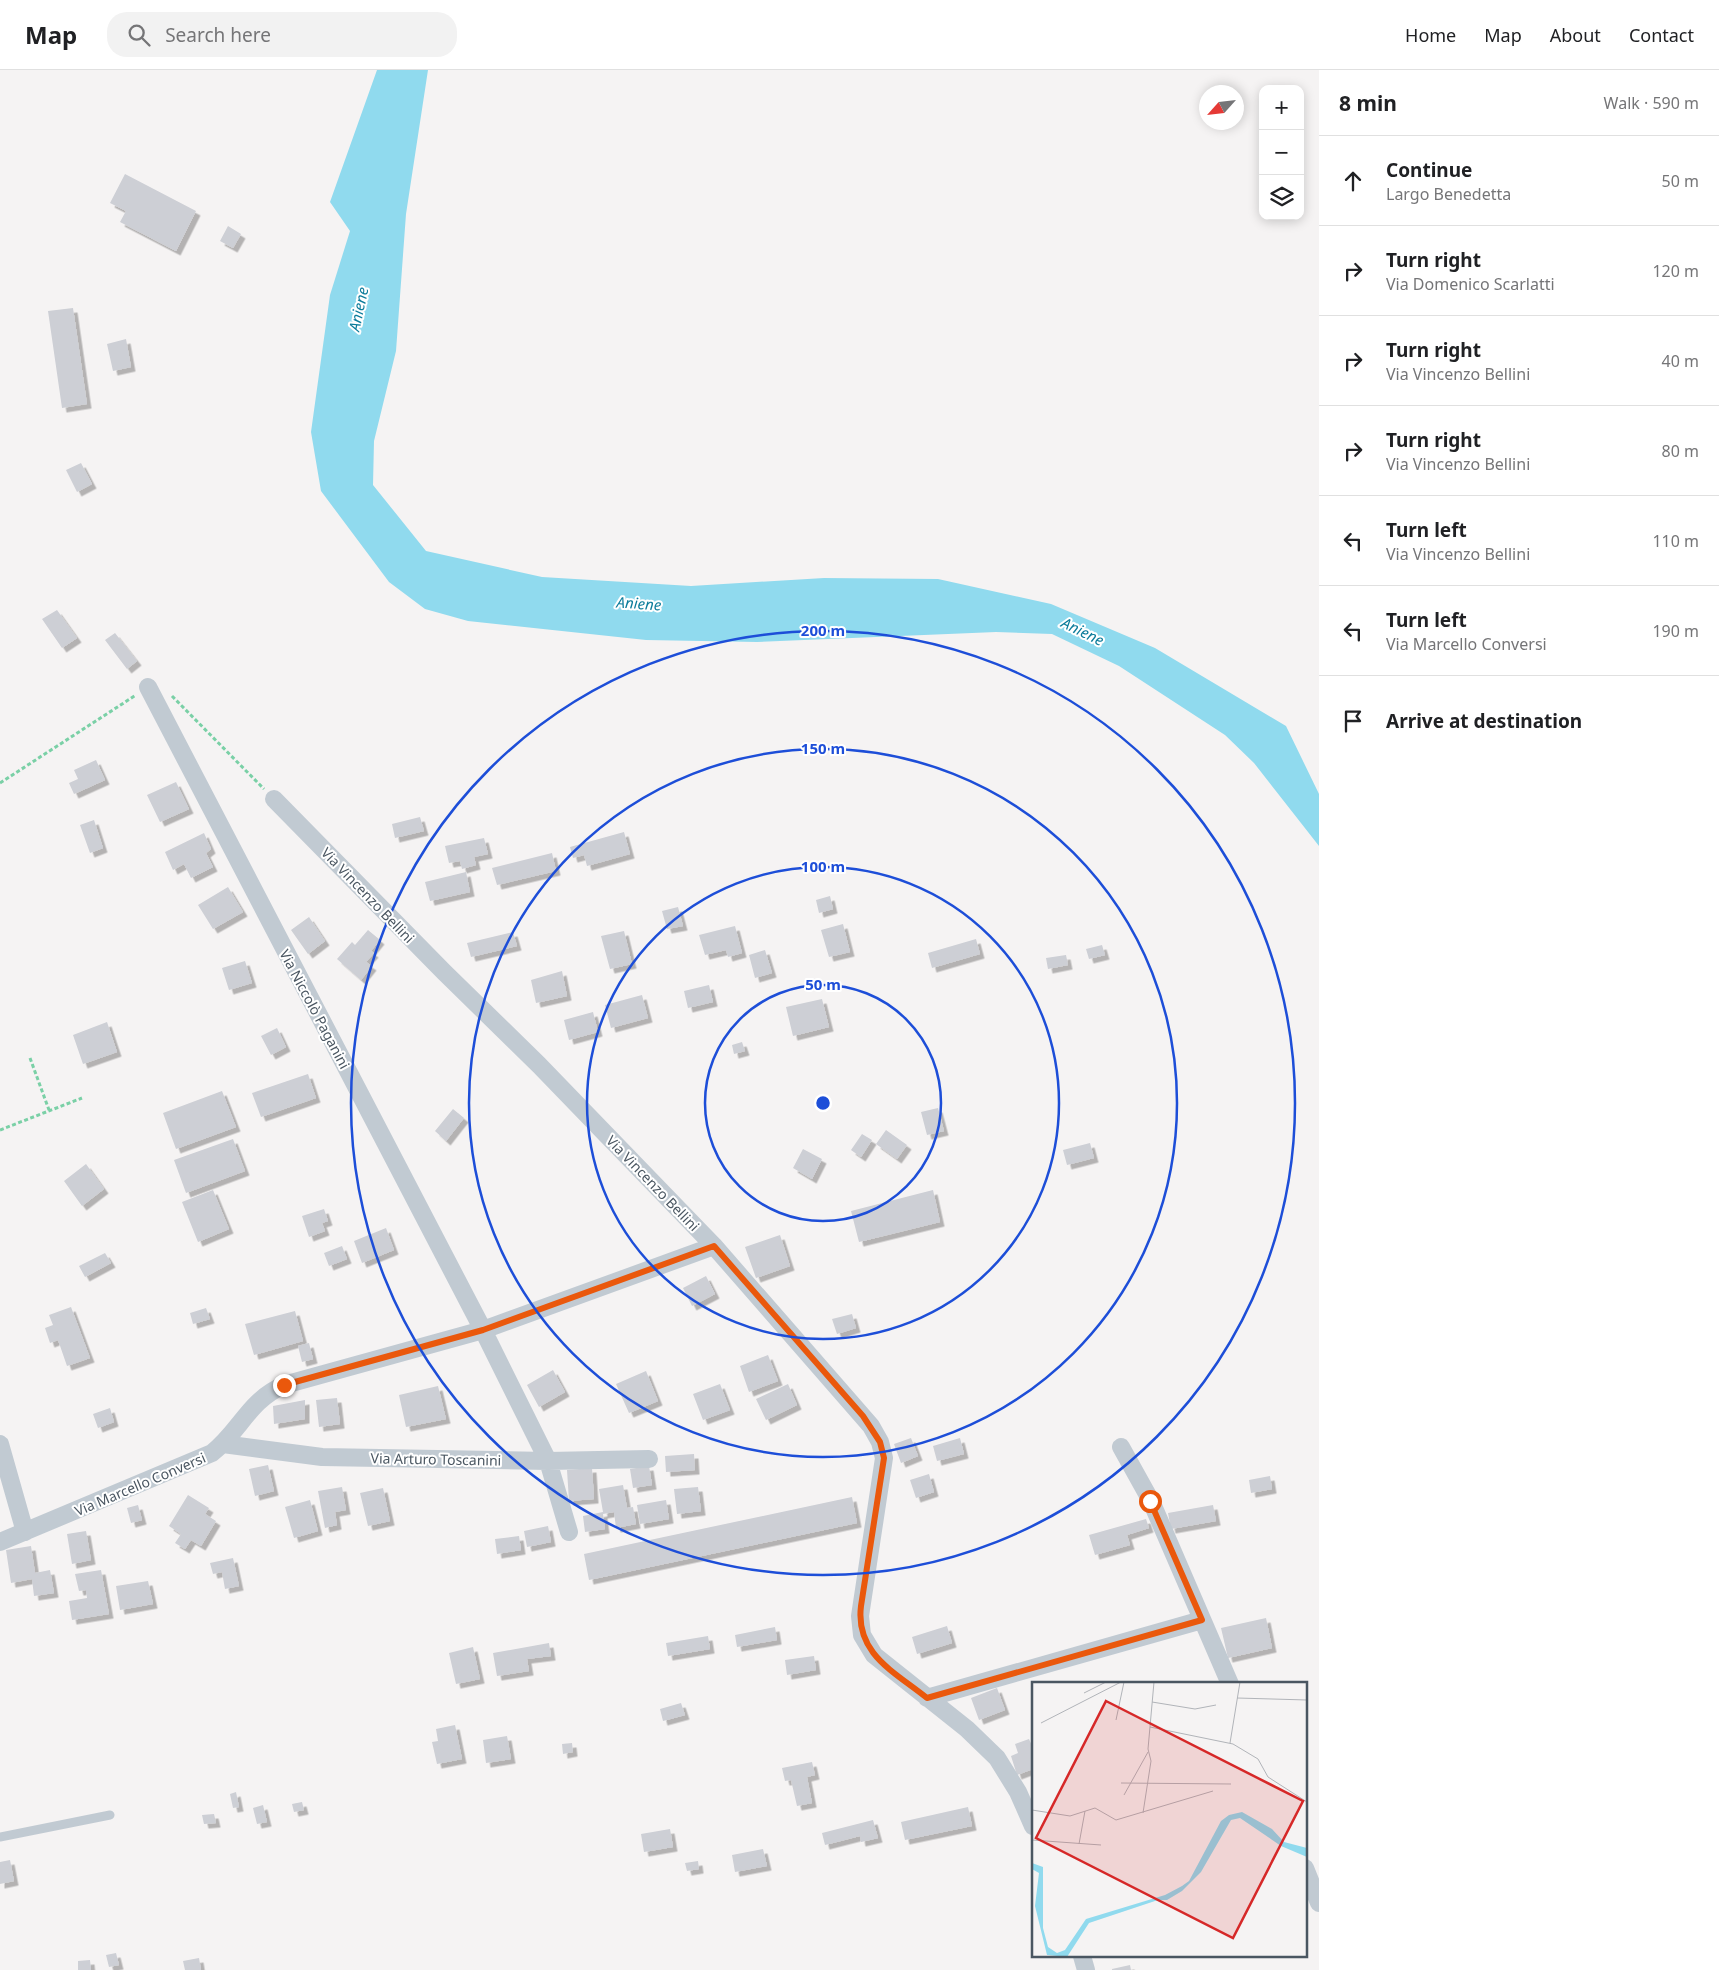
<!DOCTYPE html>
<meta charset="utf-8">
<style>
:root{--surface:#fff;--page:#f2f2f2;--text:#202124;--muted:#757577;--line:#e0e0e0}
body{margin:0;font-family:"Noto Sans",sans-serif;background:var(--page);color:var(--text)}
.controls{position:absolute;right:15px;top:15px;display:grid;overflow:hidden;border-radius:10px;box-shadow:0 2px 12px #0003}
.controls button{width:45px;height:45px;display:grid;place-items:center;padding:0;border:0;border-bottom:1px solid var(--line);background:var(--surface);color:var(--text);font:25px sans-serif}
.compass{position:absolute;left:1199px;top:15px;width:45px;height:45px;border-radius:50%;background:var(--surface);box-shadow:0 2px 12px #0003;rotate:243deg}
.stop{position:absolute;width:15px;height:15px;margin:-11px;border:4px solid #ea580c;border-radius:50%;background:#fff}
.stop.end{background:#ea580c;border-color:#fff;box-shadow:0 1px 5px #0008}
.list{margin:0;padding:0;list-style:none}
h2{display:flex;justify-content:space-between;align-items:center;height:65px;margin:0;padding:0 20px;font-size:21px}
h2 small{font-size:16px;font-weight:400;color:var(--muted)}
.list li{display:grid;grid-template-columns:32px 1fr auto;gap:15px;align-items:center;box-sizing:border-box;height:90px;padding:0 20px;border-top:1px solid var(--line)}
.list b{display:block;font-size:19px;white-space:nowrap}
.list p{margin:0;font-size:16px;white-space:nowrap;color:var(--muted)}
.list em{font-size:16px;font-style:normal;color:var(--muted)}
.icon{flex:none;width:28px;height:28px;fill:none;stroke:currentColor;stroke-width:2;stroke-linecap:round;stroke-linejoin:round}
.map{position:relative;flex:none;width:1319px;height:1900px;overflow:hidden}
header{display:flex;align-items:center;gap:30px;box-sizing:border-box;height:70px;padding:0 25px;background:var(--surface);border-bottom:1px solid var(--line)}
header strong{font-size:24px}
nav{display:flex;gap:28px;margin-inline-start:auto;font-size:18px}
.search{width:350px;height:45px;background:var(--page);display:flex;align-items:center;gap:12px;box-sizing:border-box;padding:0 18px;border-radius:20px;color:var(--muted);font-size:19px}
main{display:flex}
aside{flex:1;background:var(--surface)}
.map>svg:first-child{display:block}
.water{fill:#90daee}
.building{fill:#cdcfd5;filter:url(#shadow)}
.lines{fill:none;stroke-linecap:round;stroke-linejoin:round}
.path{stroke:#7ad0a6;stroke-width:3;stroke-dasharray:4 2.5;stroke-linecap:butt}
.service{stroke:#c1cad2;stroke-width:9}
.minor{stroke:#c1cad2;stroke-width:18}
.route{stroke:#ea580c;stroke-width:6}
.ring{fill:none;stroke:#1d4ed8;stroke-width:2.5}
.labels{text-anchor:middle;dominant-baseline:central;stroke-width:4;stroke-linejoin:round;paint-order:stroke}
.street-label{font-size:14px;fill:#4a5661;stroke:#fff}
.water-label{font-size:15px;font-style:italic;fill:#0c7c9b;stroke:#fff}
.inset-road{fill:none;stroke:#b1b4b9;stroke-width:1}
.view{fill:#d62828;fill-opacity:0.15;stroke:#d62828;stroke-width:2.5}
.inset-edge{fill:none;stroke:#4a5661;stroke-width:2.5}
.centre{fill:#1d4ed8;stroke:#fff;stroke-width:2.5}
.ring-label{font-size:15px;text-anchor:middle;font-weight:bold;fill:#1d4ed8;stroke:#fff;stroke-width:4;stroke-linejoin:round;paint-order:stroke}
</style>
<header>
<strong>Map</strong>
<div class="search"><svg class="icon" aria-label="search" viewBox="0 0 24 24"><circle cx="10" cy="10" r="6"/><path d="M15 15l6 6"/></svg>Search here</div>
<nav><a>Home</a><a>Map</a><a>About</a><a>Contact</a></nav>
</header>
<main>
<div class="map">
<svg width="1319" height="1900" viewBox="0 0 1319 1900">
<defs>
<filter id="shadow"><feDropShadow dx="4.5" dy="4.5" stdDeviation="0" flood-color="#0004"/></filter>
</defs>
<rect width="100%" height="100%" fill="#f5f3f3"/>
<path class="water" d="M377,0H428L406,144L396,281L374,371L373,415L426,481L542,507L691,516L824,508L938,509L1051,534L1155,578L1286,656L1319,724V776L1254,693L1225,665L1119,596L1052,564L996,562L757,572L646,570L468,551L425,539L389,512L321,421L311,362L330,225L350,161L330,132Z"/>
<path class="building" d="M125,104L196,141L176,181L120,152L126,141L110,133Z
M228,156L241,164L233,178L220,171Z
M73,238L87,334L62,338L48,241Z
M126,269L131,297L113,301L107,274Z
M81,393L92,414L77,422L66,400Z
M57,540L77,568L62,578L42,549Z
M115,563L137,591L127,599L105,570Z
M96,690L105,710L74,724L69,713L78,709L74,700Z
M176,712L189,739L160,752L147,725Z
M420,747L424,761L395,768L392,754Z
M94,750L103,778L90,783L80,755Z
M624,762L630,784L587,796L584,785L573,788L570,777Z
M204,763L211,779L206,783L213,797L191,808L184,794L173,800L165,782Z
M484,768L488,784L474,787L476,795L462,799L460,791L449,793L445,776Z
M552,783L556,801L497,815L492,798Z
M466,802L470,822L430,831L425,812Z
M228,817L243,842L213,859L198,835Z
M830,826L833,839L819,843L816,830Z
M678,837L683,856L667,859L662,841Z
M309,847L325,871L308,884L291,860Z
M843,854L850,882L829,887L821,860Z
M735,856L742,883L728,887L726,880L705,885L699,865Z
M368,860L380,870L371,881L374,883L366,892L372,896L361,910L337,889L352,872L355,875Z
M624,861L632,894L610,899L601,866Z
M513,862L517,876L471,887L467,873Z
M976,869L980,884L932,898L928,883Z
M1102,875L1105,885L1089,889L1086,879Z
M765,880L772,903L755,908L749,885Z
M1066,885L1068,895L1048,899L1046,888Z
M245,891L252,913L229,920L222,898Z
M562,901L567,926L536,933L531,910Z
M709,915L713,932L688,938L684,921Z
M642,925L648,948L611,958L605,935Z
M822,929L829,957L793,966L786,937Z
M593,942L598,962L569,970L564,950Z
M107,952L117,982L83,994L73,965Z
M277,958L286,977L271,985L261,966Z
M742,972L745,981L734,984L732,975Z
M308,1004L316,1028L261,1047L252,1023Z
M222,1021L236,1057L176,1079L163,1043Z
M938,1038L944,1061L927,1065L921,1042Z
M453,1039L464,1048L446,1071L435,1061Z
M886,1060L907,1075L897,1089L876,1074Z
M862,1064L872,1070L861,1087L851,1080Z
M233,1069L245,1101L186,1123L174,1090Z
M1090,1073L1094,1088L1067,1095L1063,1080Z
M803,1079L822,1089L812,1109L793,1098Z
M86,1094L104,1119L82,1136L64,1111Z
M213,1120L229,1159L198,1172L182,1132Z
M933,1120L940,1152L859,1172L851,1141Z
M324,1139L328,1151L322,1153L325,1161L309,1167L302,1146Z
M386,1158L394,1180L362,1193L354,1171Z
M780,1165L790,1196L756,1208L745,1177Z
M342,1176L347,1189L329,1196L324,1183Z
M105,1183L111,1193L85,1207L79,1196Z
M706,1206L715,1224L692,1236L683,1218Z
M71,1237L90,1288L67,1296L58,1270L50,1273L45,1258L53,1255L49,1245Z
M206,1238L210,1249L193,1254L190,1243Z
M295,1241L303,1271L254,1285L245,1254Z
M852,1244L856,1258L837,1264L832,1249Z
M309,1273L313,1289L302,1292L298,1276Z
M768,1285L778,1311L749,1322L740,1296Z
M553,1300L565,1322L539,1337L527,1315Z
M646,1301L658,1331L629,1343L616,1314Z
M720,1314L730,1340L703,1350L693,1324Z
M788,1314L797,1335L766,1350L756,1329Z
M438,1316L446,1349L406,1357L399,1325Z
M337,1328L340,1354L319,1357L316,1330Z
M305,1330V1349L274,1354L273,1336Z
M110,1338L114,1352L98,1358L93,1344Z
M911,1368L918,1386L901,1393L894,1374Z
M960,1368L964,1384L937,1391L933,1376Z
M694,1384L695,1400L666,1402L665,1386Z
M268,1395L274,1421L255,1426L249,1399Z
M649,1396L652,1415L633,1418L630,1399Z
M592,1398L594,1429L569,1431L567,1400Z
M929,1404L934,1422L916,1428L910,1410Z
M1270,1406L1272,1419L1251,1423L1249,1410Z
M623,1415L627,1438L633,1437L636,1454L616,1458L614,1442L603,1444L605,1459L585,1462L583,1446L603,1442L599,1419Z
M342,1417L346,1440L335,1442L337,1455L325,1458L318,1421Z
M698,1417L701,1441L677,1444L674,1419Z
M383,1418L390,1451L368,1456L360,1423Z
M188,1425L209,1438L205,1444L216,1451L201,1476L191,1470L185,1479L175,1473L181,1464L169,1456Z
M852,1427L857,1453L589,1510L584,1484Z
M310,1430L318,1461L294,1468L285,1437Z
M666,1430L669,1449L640,1454L637,1435Z
M138,1435L142,1450L131,1453L127,1438Z
M1213,1435L1216,1451L1171,1459L1168,1443Z
M1146,1449L1149,1458L1127,1465L1130,1475L1095,1485L1089,1465Z
M548,1456L551,1472L527,1477L524,1461Z
M86,1461L91,1490L72,1494L67,1464Z
M519,1466L521,1480L497,1484L495,1469Z
M31,1476L35,1503L50,1500L54,1523L34,1526L32,1509L11,1513L6,1480Z
M233,1488L239,1516L225,1519L222,1502L213,1504L210,1493Z
M101,1500L109,1544L72,1550L69,1531L87,1528L86,1520L79,1521L75,1504Z
M148,1511L153,1534L120,1540L116,1516Z
M1266,1548L1272,1578L1228,1588L1221,1558Z
M947,1556L952,1573L917,1584L912,1567Z
M775,1557L777,1570L737,1577L735,1565Z
M708,1566L710,1579L668,1586L666,1573Z
M549,1573L551,1586L527,1589L529,1601L497,1606L493,1583Z
M473,1577L480,1609L456,1614L449,1583Z
M814,1586L816,1600L787,1605L785,1590Z
M997,1618L1005,1640L979,1650L971,1628Z
M681,1633L685,1645L663,1651L660,1639Z
M455,1655L462,1689L437,1694L432,1672L438,1671L436,1659Z
M507,1666L511,1689L486,1693L483,1670Z
M1029,1669L1033,1678V1699L1017,1705L1011,1686L1018,1683L1015,1674Z
M572,1673L573,1682L563,1684L562,1674Z
M812,1692L815,1705L807,1707L812,1733L797,1736L791,1710L785,1711L782,1698Z
M236,1722L239,1737L233,1738L230,1724Z
M302,1732L304,1740L294,1742L292,1734Z
M263,1735L267,1752L257,1754L253,1738Z
M968,1737L972,1756L905,1770L901,1752Z
M214,1744L216,1753L204,1754L202,1745Z
M873,1750L878,1768L861,1772L860,1766L825,1775L822,1763Z
M670,1759L673,1777L644,1782L641,1764Z
M763,1779L767,1796L735,1802L732,1785Z
M10,1790L14,1811L0,1814V1792Z
M698,1791L699,1799L687,1801L685,1793Z
M116,1883L119,1895L109,1897L106,1885Z
M199,1888L201,1900H185L183,1891Z
M90,1890L91,1900H78V1891Z
M1130,1895L1131,1900H1112V1899Z"/>
<g class="lines">
<path class="path" d="M172,626L264,719
M0,713L136,625
M30,988L49,1040
M0,1060L82,1028"/>
<path class="service" d="M0,1767L110,1745"/>
<path class="minor" d="M148,617L483,1260L548,1391L569,1462
M274,729L444,902L539,995L714,1176L871,1356L880,1372L884,1388L860,1546L862,1565L874,1585L967,1659L997,1688L1018,1722L1033,1756
M0,1374L25,1462
M223,1374L322,1387L548,1391L649,1389
M1121,1377L1151,1431L1230,1614
M0,1472L212,1383C241,1360 248,1331 284,1315L483,1260L714,1176
M927,1628L1202,1550
M1305,1798L1319,1833
M1082,1886L1086,1900"/>
</g>
<g class="lines">
<path class="route" d="M284,1315L483,1260L714,1176L863,1346L880,1372L884,1388L861,1536C855,1584 895,1602 927,1628L1202,1550L1150,1431"/>
</g>
<g class="ring">
<circle cx="823" cy="1033" r="118"/>
<circle cx="823" cy="1033" r="236"/>
<circle cx="823" cy="1033" r="354"/>
<circle cx="823" cy="1033" r="472"/>
</g>
<g class="labels">
<g class="street-label">
<text transform="translate(368 825) rotate(46)">Via Vincenzo Bellini</text>
<text transform="translate(315 939) rotate(62)">Via Niccolò Paganini</text>
<text transform="translate(653 1113) rotate(46)">Via Vincenzo Bellini</text>
<text transform="translate(436 1389) rotate(1)">Via Arturo Toscanini</text>
<text transform="translate(140 1414) rotate(-23)">Via Marcello Conversi</text>
</g>
<g class="water-label">
<text transform="translate(358 239) rotate(-78)">Aniene</text>
<text transform="translate(639 533) rotate(4)">Aniene</text>
<text transform="translate(1083 561) rotate(26)">Aniene</text>
</g>
</g>
<g transform="translate(1032 1612)">
<rect width="275" height="275" fill="#f5f3f3"/>
<path d="M210,130L240,147L252,160L275,166V175L249,164L208,136L199,138L169,190L150,209L135,218H126L57,241L35,275L15,273L3,224L7,191L0,187V181L11,185V246L16,265L25,271L33,268L54,237L133,213L150,204L157,199L189,139L197,133Z" fill="#90daee"/>
<path class="inset-road" d="M52,11L74,0M205,16L275,18M120,20L163,27L184,23M84,38L92,0M9,41L89,0M118,45L201,62L226,77L236,95L275,120M198,61L208,0M89,101L199,102M92,113L116,70M0,128L38,134L63,126L84,138L181,109M111,131L119,79L116,67L122,0M0,158L69,163M47,162L53,129"/>
<path class="view" d="M74,19L271,119L201,256L4,156Z"/>
<rect width="275" height="275" class="inset-edge"/>
</g>
<circle cx="823" cy="1033" r="8" class="centre"/>
<g class="ring-label">
<text x="823" y="566">200 m</text>
<text x="823" y="684">150 m</text>
<text x="823" y="802">100 m</text>
<text x="823" y="920">50 m</text>
</g>
</svg>
<div class="controls">
<button>+</button>
<button>−</button>
<button><svg class="icon" aria-label="layers" viewBox="0 0 24 24"><path d="M12 4l9 5-9 5-9-5zM3 14l9 5 9-5"/></svg></button>
</div>
<svg class="compass" viewBox="-18 -18 36 36"><path d="M0-13l5 13h-10z" fill="#e53935"/><path d="M0 13l5-13h-10z" fill="#757577"/></svg>
<div class="stop" style="left:1150px;top:1431px"></div>
<div class="stop end" style="left:284px;top:1315px"></div>
</div>
<aside>
<h2>8 min<small>Walk · 590 m</small></h2>
<ul class="list">
<li><svg class="icon" aria-label="ahead" viewBox="0 0 24 24"><path d="M12 20V5M6 11l6-6 6 6"/></svg><div><b>Continue</b><p>Largo Benedetta</p></div><em>50 m</em></li>
<li><svg class="icon" aria-label="right" viewBox="0 0 24 24"><path d="M7 20v-9h11M14 6l5 5-5 5"/></svg><div><b>Turn right</b><p>Via Domenico Scarlatti</p></div><em>120 m</em></li>
<li><svg class="icon" aria-label="right" viewBox="0 0 24 24"><path d="M7 20v-9h11M14 6l5 5-5 5"/></svg><div><b>Turn right</b><p>Via Vincenzo Bellini</p></div><em>40 m</em></li>
<li><svg class="icon" aria-label="right" viewBox="0 0 24 24"><path d="M7 20v-9h11M14 6l5 5-5 5"/></svg><div><b>Turn right</b><p>Via Vincenzo Bellini</p></div><em>80 m</em></li>
<li><svg class="icon" aria-label="left" viewBox="0 0 24 24"><path d="M17 20v-9H6M10 6l-5 5 5 5"/></svg><div><b>Turn left</b><p>Via Vincenzo Bellini</p></div><em>110 m</em></li>
<li><svg class="icon" aria-label="left" viewBox="0 0 24 24"><path d="M17 20v-9H6M10 6l-5 5 5 5"/></svg><div><b>Turn left</b><p>Via Marcello Conversi</p></div><em>190 m</em></li>
<li><svg class="icon" aria-label="arrive" viewBox="0 0 24 24"><path d="M6 21V4h12l-3 4 3 4H6"/></svg><div><b>Arrive at destination</b></div></li>
</ul>
</aside>
</main>
